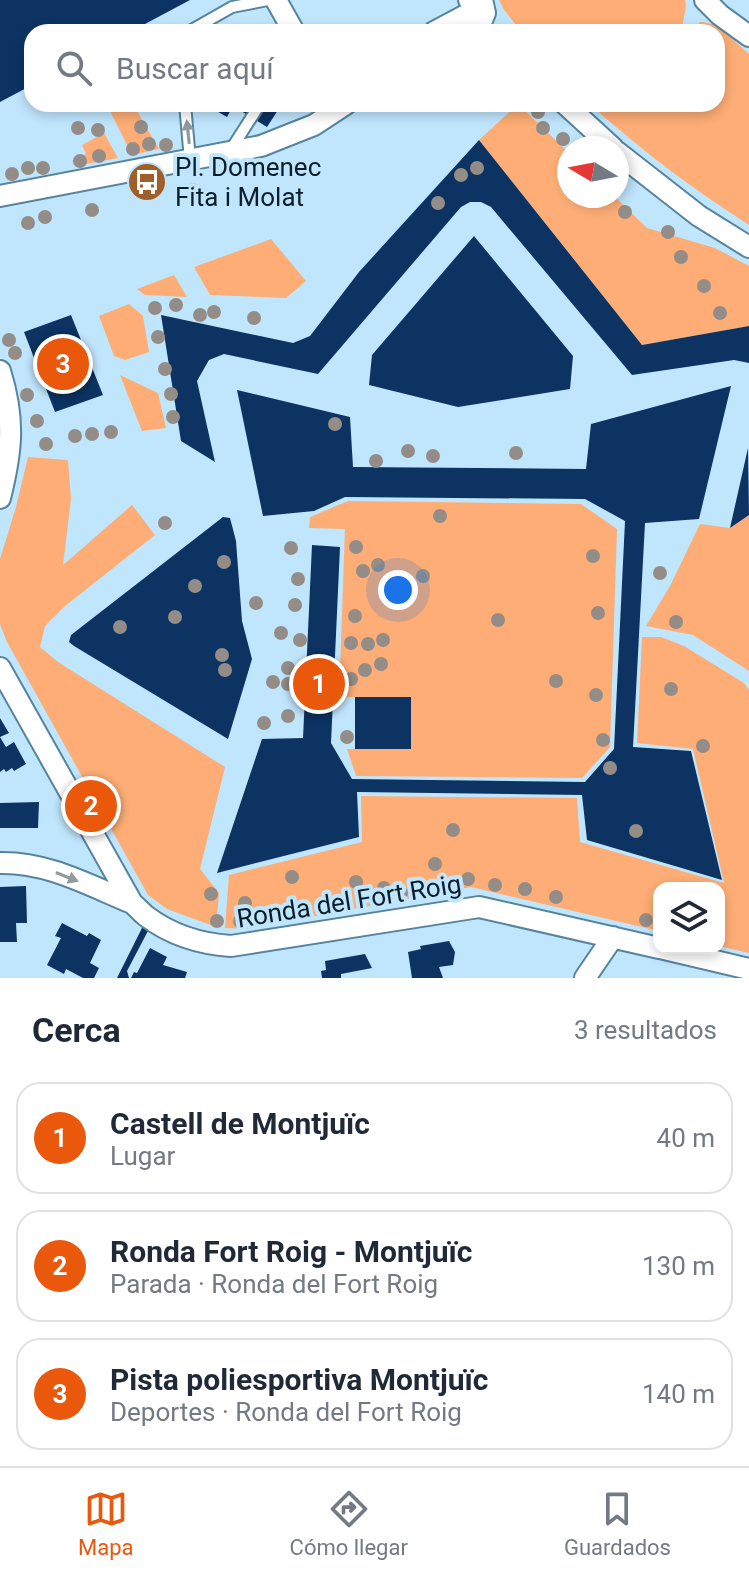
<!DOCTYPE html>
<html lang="es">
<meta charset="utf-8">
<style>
:root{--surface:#fff;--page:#f6f6f7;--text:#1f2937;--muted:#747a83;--line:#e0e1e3;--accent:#ea580c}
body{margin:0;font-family:Roboto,sans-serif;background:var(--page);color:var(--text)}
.controls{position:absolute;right:24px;bottom:24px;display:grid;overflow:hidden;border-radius:16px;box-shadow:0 4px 12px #0003}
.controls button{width:72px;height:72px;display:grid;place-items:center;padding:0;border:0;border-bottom:2px solid var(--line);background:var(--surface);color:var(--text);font:40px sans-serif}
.compass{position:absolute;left:557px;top:136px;width:72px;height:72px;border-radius:50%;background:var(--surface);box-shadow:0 4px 12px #0003;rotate:280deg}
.you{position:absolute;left:398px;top:590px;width:28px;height:28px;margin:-20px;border:6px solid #fff;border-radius:50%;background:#1a73e8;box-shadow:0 0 0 12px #1a73e833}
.badge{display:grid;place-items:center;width:52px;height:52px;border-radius:50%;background:var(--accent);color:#fff;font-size:26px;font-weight:700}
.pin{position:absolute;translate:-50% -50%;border:4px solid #fff;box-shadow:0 2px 8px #0006}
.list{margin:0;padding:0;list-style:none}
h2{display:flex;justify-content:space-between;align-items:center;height:104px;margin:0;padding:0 32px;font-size:34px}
h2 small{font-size:26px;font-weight:400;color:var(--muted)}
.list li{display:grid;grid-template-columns:52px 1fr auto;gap:24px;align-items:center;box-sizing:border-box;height:112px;margin:0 16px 16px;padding:0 16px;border:2px solid var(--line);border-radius:24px}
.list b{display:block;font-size:30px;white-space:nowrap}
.list p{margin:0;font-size:26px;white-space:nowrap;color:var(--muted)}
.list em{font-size:26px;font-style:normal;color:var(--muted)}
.icon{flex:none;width:44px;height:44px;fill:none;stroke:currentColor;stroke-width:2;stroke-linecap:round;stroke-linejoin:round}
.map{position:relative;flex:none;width:749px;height:978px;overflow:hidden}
.search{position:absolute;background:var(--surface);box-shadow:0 4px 12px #0003;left:24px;right:24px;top:24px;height:88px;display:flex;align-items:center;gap:20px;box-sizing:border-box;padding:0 28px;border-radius:24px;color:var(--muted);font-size:30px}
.sheet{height:488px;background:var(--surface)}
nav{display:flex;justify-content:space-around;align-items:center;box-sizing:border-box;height:112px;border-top:2px solid var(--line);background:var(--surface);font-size:22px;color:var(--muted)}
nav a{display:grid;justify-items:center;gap:4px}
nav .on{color:var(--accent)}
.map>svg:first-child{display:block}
.green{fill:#fdad75}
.building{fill:#0c3362}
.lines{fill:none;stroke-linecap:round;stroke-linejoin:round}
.service-casing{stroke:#56849f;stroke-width:14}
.minor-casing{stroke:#56849f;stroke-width:24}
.service{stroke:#fff;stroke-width:10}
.minor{stroke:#fff;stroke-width:20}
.tree{fill:#948d87}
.oneway{fill:#919a9f}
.labels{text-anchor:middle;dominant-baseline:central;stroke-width:8;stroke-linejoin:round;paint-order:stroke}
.poi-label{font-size:26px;fill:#0b1e29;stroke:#c0e6fe;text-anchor:start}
.street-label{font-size:26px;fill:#0b1e29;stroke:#c0e6fe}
</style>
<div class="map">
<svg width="749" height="978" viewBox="0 0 749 978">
<rect width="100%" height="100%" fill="#c0e6fe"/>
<path class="green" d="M499,0H685C688,10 681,20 683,32H522L504,10Z
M700,22C718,21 735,42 749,54V225C693,189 639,149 590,104H717V32H690Z
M108,104H133L159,149L132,155L107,105Z
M518,104L569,153V196H614L647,228L715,248L749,266V326L642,345L479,140Z
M104,133L118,158L75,166L72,161L86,154L82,145Z
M271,239L306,281L286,298L210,295L194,267Z
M174,275L187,297L145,295L137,289Z
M129,304L143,316L149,352L125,360L114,356L99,316Z
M120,375L158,393L166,428L142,431Z
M28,457L68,460L71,499L63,565L132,505L155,535L65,606L45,626L40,647L58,662L225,767L200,869L219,893L216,927L167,909L148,895L7,642L0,624V559L16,507Z
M348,501L581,504L617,529L610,747L582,778L356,776L347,749L411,748V698L339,697L345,529L309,528L310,517Z
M749,515V671L693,635L646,626L670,586L700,524L730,528Z
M642,637H661L684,646L744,683L749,690V953L719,946V888H659V931L471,887L246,929L225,928L229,875L362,842L361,796L577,798L580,842L724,883L693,749L637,743Z"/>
<path class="building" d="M0,0H190L130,32H32V85L0,102Z
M216,104H282L267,127L233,106L227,117L213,109Z
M479,140L642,345L749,326V363L734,360L632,375L491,207L481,202H470L461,207L318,374L224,354L209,360L197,381L215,462L181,441L161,315L293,343L310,336L359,272Z
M474,236L573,356L570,389L458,407L369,385L372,355Z
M71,315L103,395L55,412L24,332Z
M731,386L699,519L645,523L633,747L691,751L722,880L587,840L582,795L357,792L359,837L217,873L262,739L303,738L312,545L340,547L331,743L352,779L585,782L614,749L625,521L585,499L345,497L314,511L263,516L237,390L350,417L353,467L586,469L591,424Z
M748,448L749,515L730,528Z
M223,517L230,518L236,541L242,621L252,659L228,739L74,646L69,642L71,635Z
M355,697H411V749H355Z
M0,718L9,733L0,737L6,747L14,742L26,764L14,771L12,768L6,772L4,769L0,772Z
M39,802L38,828H0V803Z
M26,886L27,923H16L17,942H0V887Z
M62,923L87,936L89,933L101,940L90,963L99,968L94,978H83L66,969L64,974L47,965L61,938L55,936Z
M143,926L149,929L127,971L129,978H117Z
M449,941L455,952L453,965L439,967L443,978H412L408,952L421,949L420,946Z
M150,948L167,957L163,965L187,972L185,978H131L134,972L137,973Z
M365,954L372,968L341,974V978H322L321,971L326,970L325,961Z"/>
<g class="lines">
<g class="service-casing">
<path id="service" d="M188,32L232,7L268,0
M185,104L190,160
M230,151L260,104"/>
</g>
<g class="minor-casing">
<path id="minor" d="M276,0L294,32
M705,0L720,15L749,36
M434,32L464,16L473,20H482L485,13L483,4L476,0H469
M565,104L613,148
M617,152L699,216L749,247
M0,196L261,146L314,125L346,104
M0,371C15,419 12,450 0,498
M0,668L132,903C137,907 141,912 146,916C171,935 201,944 231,946L479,907L659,948
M0,863C48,862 88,885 132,903
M660,948L749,969
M585,978L613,937"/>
</g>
<use href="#service" class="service"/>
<use href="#minor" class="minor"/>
</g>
<g class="tree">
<circle cx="538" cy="112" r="7"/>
<circle cx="141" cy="127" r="7"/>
<circle cx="78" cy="128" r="7"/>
<circle cx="543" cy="128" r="7"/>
<circle cx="98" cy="130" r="7"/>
<circle cx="563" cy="139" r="7"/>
<circle cx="149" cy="144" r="7"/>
<circle cx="166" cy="145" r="7"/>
<circle cx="133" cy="149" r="7"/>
<circle cx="99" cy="156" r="7"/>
<circle cx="80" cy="161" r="7"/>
<circle cx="28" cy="168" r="7"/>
<circle cx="43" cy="168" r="7"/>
<circle cx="477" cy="168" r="7"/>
<circle cx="12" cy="174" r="7"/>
<circle cx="461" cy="175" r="7"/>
<circle cx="192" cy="190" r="7"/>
<circle cx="438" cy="203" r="7"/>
<circle cx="92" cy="210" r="7"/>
<circle cx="625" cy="212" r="7"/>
<circle cx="45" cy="217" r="7"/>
<circle cx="28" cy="223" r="7"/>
<circle cx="668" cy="232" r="7"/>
<circle cx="681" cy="257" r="7"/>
<circle cx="704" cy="286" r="7"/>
<circle cx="176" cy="305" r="7"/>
<circle cx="155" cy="308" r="7"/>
<circle cx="214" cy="312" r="7"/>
<circle cx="720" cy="313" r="7"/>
<circle cx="200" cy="315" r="7"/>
<circle cx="254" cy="318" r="7"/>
<circle cx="158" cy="337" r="7"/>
<circle cx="9" cy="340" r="7"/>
<circle cx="15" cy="353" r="7"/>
<circle cx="165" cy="369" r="7"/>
<circle cx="171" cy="394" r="7"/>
<circle cx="27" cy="395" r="7"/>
<circle cx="173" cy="417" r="7"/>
<circle cx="37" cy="421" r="7"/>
<circle cx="335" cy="424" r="7"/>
<circle cx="111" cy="432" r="7"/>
<circle cx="92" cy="434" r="7"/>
<circle cx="75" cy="436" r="7"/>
<circle cx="46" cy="444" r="7"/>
<circle cx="408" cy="451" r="7"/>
<circle cx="516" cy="453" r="7"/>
<circle cx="433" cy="456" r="7"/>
<circle cx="376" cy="461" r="7"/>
<circle cx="440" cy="516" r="7"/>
<circle cx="165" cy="523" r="7"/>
<circle cx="356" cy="547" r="7"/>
<circle cx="291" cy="548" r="7"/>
<circle cx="593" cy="556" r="7"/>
<circle cx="224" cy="562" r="7"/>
<circle cx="378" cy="565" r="7"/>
<circle cx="363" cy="571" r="7"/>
<circle cx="660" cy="573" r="7"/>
<circle cx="423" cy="576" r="7"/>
<circle cx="298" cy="579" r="7"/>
<circle cx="195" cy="586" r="7"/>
<circle cx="256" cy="603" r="7"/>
<circle cx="295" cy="605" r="7"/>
<circle cx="598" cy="613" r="7"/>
<circle cx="355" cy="616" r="7"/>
<circle cx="175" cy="617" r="7"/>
<circle cx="498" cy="620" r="7"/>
<circle cx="676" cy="622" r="7"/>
<circle cx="120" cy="627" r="7"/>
<circle cx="281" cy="633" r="7"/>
<circle cx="300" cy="640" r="7"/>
<circle cx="383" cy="640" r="7"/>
<circle cx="351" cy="643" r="7"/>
<circle cx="368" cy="644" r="7"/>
<circle cx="222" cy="655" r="7"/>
<circle cx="381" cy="664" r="7"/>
<circle cx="288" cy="668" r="7"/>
<circle cx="225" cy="670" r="7"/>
<circle cx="365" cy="670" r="7"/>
<circle cx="351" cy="679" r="7"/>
<circle cx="556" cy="681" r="7"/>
<circle cx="273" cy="682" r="7"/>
<circle cx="288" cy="684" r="7"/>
<circle cx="671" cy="689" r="7"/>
<circle cx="596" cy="695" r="7"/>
<circle cx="288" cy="716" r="7"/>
<circle cx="264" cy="723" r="7"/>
<circle cx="347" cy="737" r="7"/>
<circle cx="603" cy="740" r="7"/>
<circle cx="703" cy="746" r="7"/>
<circle cx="610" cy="768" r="7"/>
<circle cx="453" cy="830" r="7"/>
<circle cx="636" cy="831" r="7"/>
<circle cx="435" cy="864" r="7"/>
<circle cx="292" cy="877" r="7"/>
<circle cx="468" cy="879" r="7"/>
<circle cx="356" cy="882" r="7"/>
<circle cx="495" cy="885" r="7"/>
<circle cx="384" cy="888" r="7"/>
<circle cx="525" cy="889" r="7"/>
<circle cx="426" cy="891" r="7"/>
<circle cx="401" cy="893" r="7"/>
<circle cx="211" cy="894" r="7"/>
<circle cx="556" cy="897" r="7"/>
<circle cx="245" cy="903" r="7"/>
<circle cx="297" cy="912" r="7"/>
<circle cx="271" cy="914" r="7"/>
<circle cx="646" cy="920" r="7"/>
<circle cx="217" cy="921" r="7"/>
<circle cx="240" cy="921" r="7"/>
</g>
<defs><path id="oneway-solid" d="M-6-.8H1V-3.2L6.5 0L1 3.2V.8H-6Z" transform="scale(2)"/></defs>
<g class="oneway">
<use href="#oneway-solid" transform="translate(188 132) rotate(-96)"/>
<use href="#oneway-solid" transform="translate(67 877) rotate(22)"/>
</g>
<defs>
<g id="bus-disc" transform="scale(2)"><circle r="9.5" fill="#a05e2b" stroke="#c0e6fe"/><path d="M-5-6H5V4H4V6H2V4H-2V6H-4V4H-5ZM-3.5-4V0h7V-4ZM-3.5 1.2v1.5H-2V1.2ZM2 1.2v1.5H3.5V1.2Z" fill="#fff"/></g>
</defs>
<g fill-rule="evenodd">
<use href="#bus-disc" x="147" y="182"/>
</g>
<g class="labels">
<g class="poi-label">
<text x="175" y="167">Pl. Domenec<tspan x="175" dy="30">Fita i Molat</tspan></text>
</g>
<g class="street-label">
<text transform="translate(349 901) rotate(-9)">Ronda del Fort Roig</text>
</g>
</g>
</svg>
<div class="controls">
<button><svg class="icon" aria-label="layers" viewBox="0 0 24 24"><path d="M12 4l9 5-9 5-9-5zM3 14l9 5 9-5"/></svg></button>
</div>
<svg class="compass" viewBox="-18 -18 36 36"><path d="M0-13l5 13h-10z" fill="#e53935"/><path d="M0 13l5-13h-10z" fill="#747a83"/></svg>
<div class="you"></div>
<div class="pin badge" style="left:319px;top:684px">1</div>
<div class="pin badge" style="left:91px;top:806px">2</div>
<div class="pin badge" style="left:63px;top:364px">3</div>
<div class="search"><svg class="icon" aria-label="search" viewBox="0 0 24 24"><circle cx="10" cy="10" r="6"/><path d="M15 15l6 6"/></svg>Buscar aquí</div>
</div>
<section class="sheet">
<h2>Cerca<small>3 resultados</small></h2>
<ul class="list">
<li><span class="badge">1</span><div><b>Castell de Montjuïc</b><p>Lugar</p></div><em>40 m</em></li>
<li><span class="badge">2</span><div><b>Ronda Fort Roig - Montjuïc</b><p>Parada · Ronda del Fort Roig</p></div><em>130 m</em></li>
<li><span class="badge">3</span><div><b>Pista poliesportiva Montjuïc</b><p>Deportes · Ronda del Fort Roig</p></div><em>140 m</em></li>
</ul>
</section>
<nav>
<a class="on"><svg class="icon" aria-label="map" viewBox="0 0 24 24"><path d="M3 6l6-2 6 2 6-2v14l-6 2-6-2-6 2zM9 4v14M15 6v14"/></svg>Mapa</a>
<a><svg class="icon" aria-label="directions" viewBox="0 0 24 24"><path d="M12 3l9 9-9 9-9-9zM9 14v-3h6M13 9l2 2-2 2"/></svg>Cómo llegar</a>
<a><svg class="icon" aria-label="saved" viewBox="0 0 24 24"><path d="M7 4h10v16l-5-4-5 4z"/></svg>Guardados</a>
</nav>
